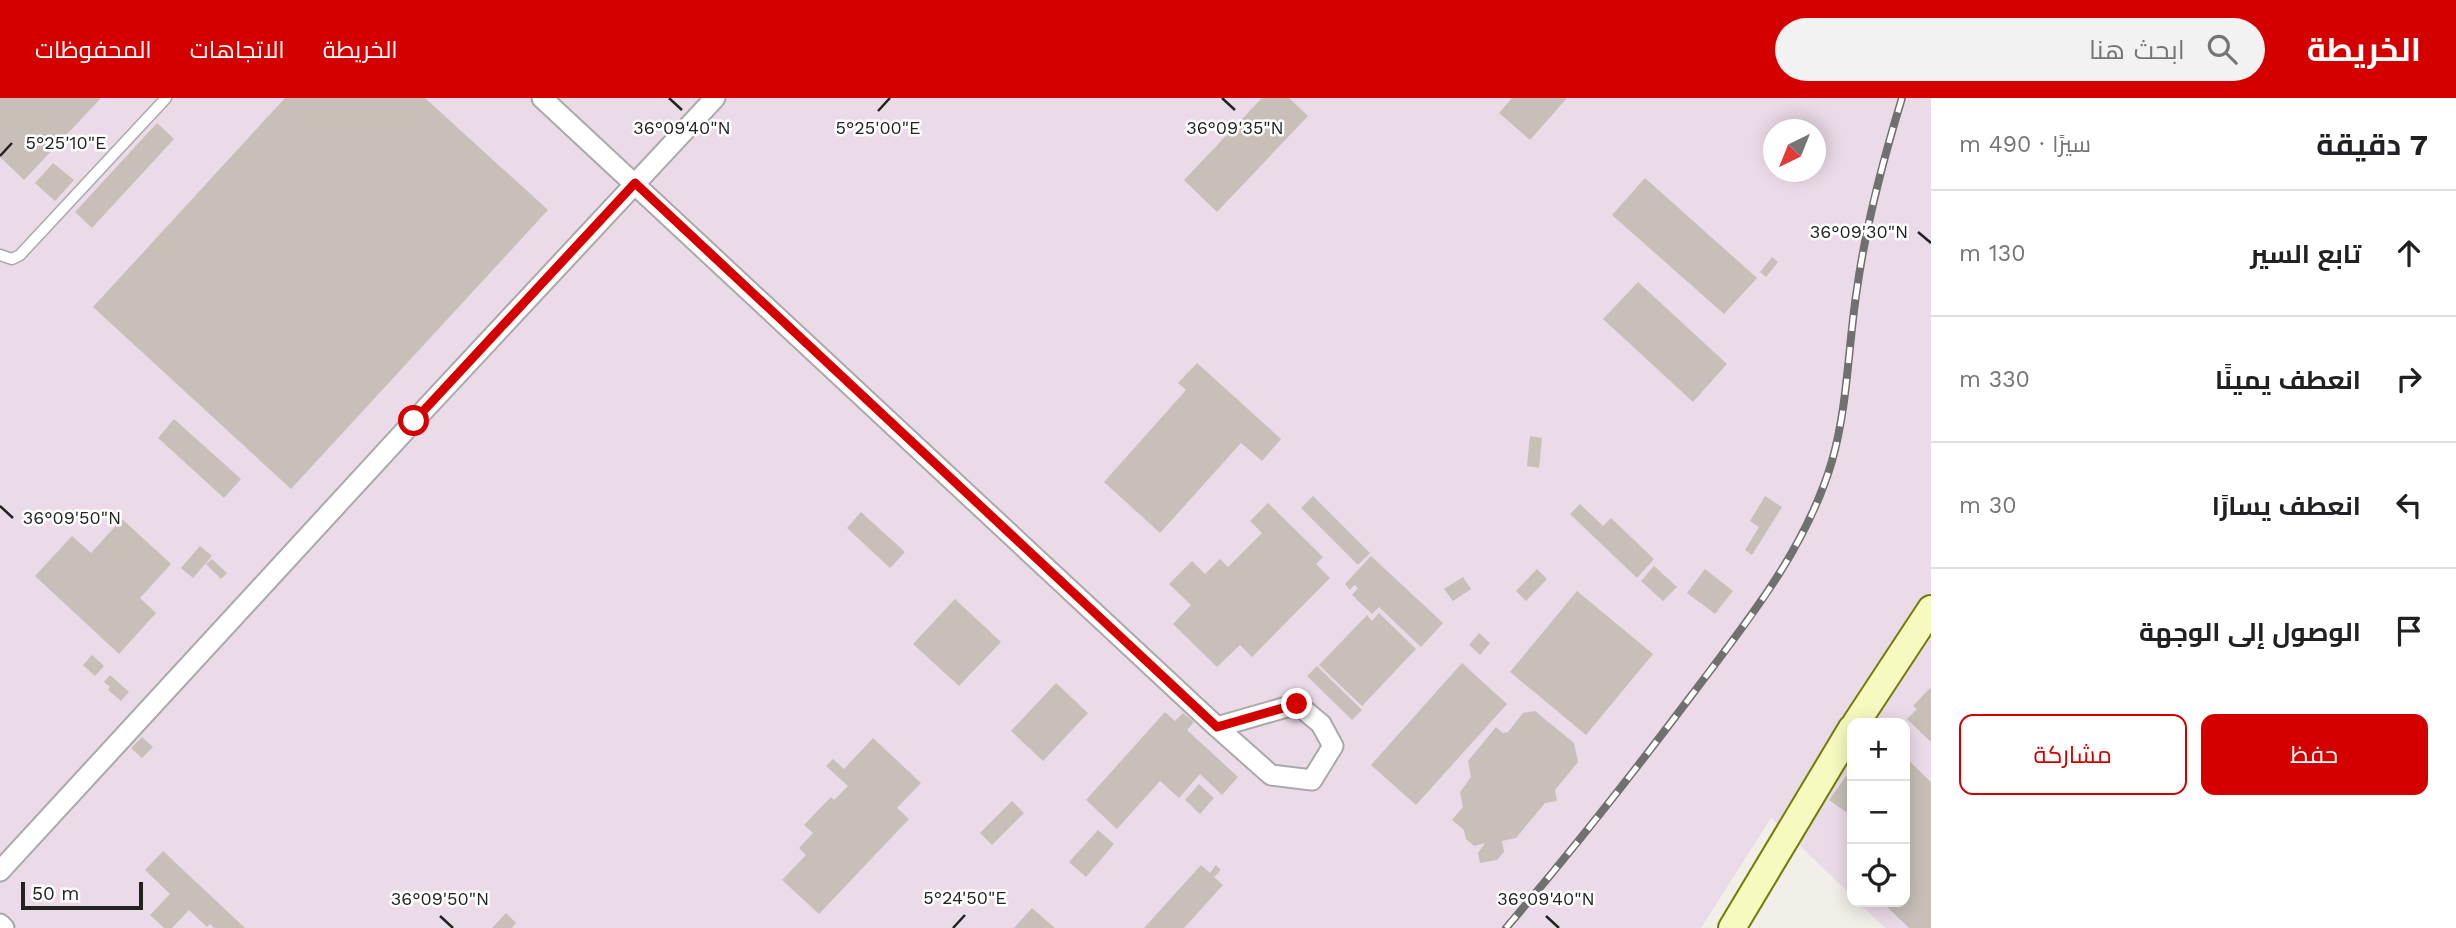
<!DOCTYPE html>
<html lang="ar">
<meta charset="utf-8">
<style>
:root{--surface:#fff;--page:#f2f2f2;--text:#202124;--muted:#757577;--line:#e0e0e0;--accent:#d40000}
body{margin:0;font-family:"Work Sans",Cairo,sans-serif;background:var(--page);color:var(--text);direction:rtl}
.controls{position:absolute;right:21px;bottom:21px;display:grid;overflow:hidden;border-radius:14px;box-shadow:0 4px 18px #0003}
.controls button{width:63px;height:63px;display:grid;place-items:center;padding:0;border:0;border-bottom:2px solid var(--line);background:var(--surface);color:var(--text);font:35px sans-serif}
.compass{position:absolute;left:1763px;top:21px;width:63px;height:63px;border-radius:50%;background:var(--surface);box-shadow:0 4px 18px #0003;rotate:223deg}
.scale{position:absolute;left:21px;bottom:18px;width:122px;box-sizing:border-box;padding-left:7px;border:4px solid #222;border-top:0;font-size:19px;line-height:24px;white-space:nowrap;color:#222;-webkit-text-stroke:5px #fff;paint-order:stroke}
.stop{position:absolute;width:21px;height:21px;margin:-16px;border:5px solid #d40000;border-radius:50%;background:#fff}
.stop.end{background:#d40000;border-color:#fff;box-shadow:0 2px 7px #0008}
.list{margin:0;padding:0;list-style:none}
h2{display:flex;justify-content:space-between;align-items:center;height:91px;margin:0;padding:0 28px;font-size:30px}
h2 small{font-size:23px;font-weight:400;color:var(--muted)}
.list li{display:grid;grid-template-columns:46px 1fr auto;gap:21px;align-items:center;box-sizing:border-box;height:126px;padding:0 28px;border-top:2px solid var(--line)}
.list b{display:block;font-size:26px;white-space:nowrap}
.list em{font-size:23px;font-style:normal;color:var(--muted)}
.actions{display:flex;gap:14px;padding:21px 28px}
.actions a{flex:1;padding:16px 0;border:2px solid var(--accent);border-radius:14px;text-align:center;font-size:24px;color:var(--accent)}
.actions .main{background:var(--accent);color:#fff}
.icon{flex:none;width:38px;height:38px;fill:none;stroke:currentColor;stroke-width:2;stroke-linecap:round;stroke-linejoin:round}
.map{position:relative;flex:none;width:1931px;height:830px;overflow:hidden;direction:ltr}
header{display:flex;align-items:center;gap:42px;box-sizing:border-box;height:98px;padding:0 35px;background:var(--accent);color:#fff}
header strong{font-size:33px}
nav{display:flex;gap:38px;margin-inline-start:auto;font-size:24px}
.search{width:490px;height:63px;background:var(--page);display:flex;align-items:center;gap:18px;box-sizing:border-box;padding:0 24px;border-radius:38px;color:var(--muted);font-size:26px}
main{display:flex}
aside{flex:1;background:var(--surface)}
.map>svg:first-child{display:block}
.industrial{fill:#ebdbe8;fill-rule:evenodd}
.building{fill:#c7bfb8}
.lines{fill:none;stroke-linecap:round;stroke-linejoin:round}
.lane-casing{stroke:#a9a9a9;stroke-width:13}
.street-casing{stroke:#a9a9a9;stroke-width:23}
.secondary-casing{stroke:#707d05;stroke-width:30}
.lane{stroke:#fff;stroke-width:10}
.street{stroke:#fff;stroke-width:19}
.secondary{stroke:#f7fabf;stroke-width:26}
.rail-casing{stroke:#707070;stroke-width:8}
.rail{stroke:#fff;stroke-width:5;stroke-dasharray:16;stroke-linecap:butt}
.route{stroke:#d40000;stroke-width:9}
.ticks{fill:none;stroke:#222;stroke-width:2.5}
.ticks-label{font-size:18px;text-anchor:middle;fill:#222;stroke:#fff;stroke-width:5;stroke-linejoin:round;paint-order:stroke}
</style>
<header>
<strong>الخريطة</strong>
<div class="search"><svg class="icon" aria-label="search" viewBox="0 0 24 24"><circle cx="10" cy="10" r="6"/><path d="M15 15l6 6"/></svg>ابحث هنا</div>
<nav><a>الخريطة</a><a>الاتجاهات</a><a>المحفوظات</a></nav>
</header>
<main>
<aside>
<h2>7 دقيقة<small>سيرًا · 490 m</small></h2>
<ul class="list">
<li><svg class="icon" aria-label="ahead" viewBox="0 0 24 24"><path d="M12 20V5M6 11l6-6 6 6"/></svg><div><b>تابع السير</b></div><em>130 m</em></li>
<li><svg class="icon" aria-label="right" viewBox="0 0 24 24"><path d="M7 20v-9h11M14 6l5 5-5 5"/></svg><div><b>انعطف يمينًا</b></div><em>330 m</em></li>
<li><svg class="icon" aria-label="left" viewBox="0 0 24 24"><path d="M17 20v-9H6M10 6l-5 5 5 5"/></svg><div><b>انعطف يسارًا</b></div><em>30 m</em></li>
<li><svg class="icon" aria-label="arrive" viewBox="0 0 24 24"><path d="M6 21V4h12l-3 4 3 4H6"/></svg><div><b>الوصول إلى الوجهة</b></div></li>
</ul>
<div class="actions"><a class="main">حفظ</a><a>مشاركة</a></div>
</aside>
<div class="map">
<svg width="1931" height="830" viewBox="0 0 1931 830">
<rect width="100%" height="100%" fill="#f2efe9"/>
<path class="industrial" d="M0,0H1931V830H1885L1858,804H1905V625H1852V798L1771,720L1701,830H0ZM1773,32H1815V74H1773Z"/>
<path class="building" d="M0,0H101L24,82L0,59Z
M285,0H425L548,112L291,391L93,209Z
M1262,0H1289L1308,18L1217,114L1184,82Z
M1512,0H1567L1530,42L1499,15Z
M157,25L174,41L92,130L75,114Z
M53,65L74,82L55,103L35,85Z
M1645,80L1757,180L1724,216L1612,117Z
M1772,159L1778,164L1766,179L1760,174Z
M1638,184L1727,266L1693,304L1603,221Z
M1197,265L1281,341L1262,363L1241,345L1160,435L1104,384L1186,292L1178,285Z
M174,321L241,381L224,400L158,340Z
M1530,338L1542,340L1539,370L1527,368Z
M1313,398L1370,455L1358,467L1301,410Z
M1765,398L1782,409L1752,457L1745,452L1759,429L1750,423Z
M1268,405L1323,459L1316,466L1330,480L1252,559L1240,547L1217,569L1173,526L1191,507L1169,486L1192,463L1205,476L1220,461L1228,469L1262,435L1250,423Z
M1580,406L1603,428L1611,420L1654,461L1637,480L1570,416Z
M861,414L905,454L890,470L847,430Z
M122,421L171,466L140,500L156,515L119,556L35,478L72,438L91,455Z
M200,448L212,458L193,480L181,470Z
M1371,458L1443,525L1421,549L1379,509L1372,516L1352,497L1358,490L1354,487L1350,492L1345,486Z
M212,461L227,475L221,481L206,466Z
M1654,468L1677,489L1663,503L1641,483Z
M1537,471L1547,481L1526,503L1516,493Z
M1705,471L1733,493L1715,516L1687,495Z
M1463,479L1471,491L1453,503L1444,491Z
M1577,493L1653,556L1586,637L1510,574Z
M955,501L1001,544L959,588L913,546Z
M1379,515L1416,551L1362,608L1319,567L1367,517L1372,523Z
M1479,535L1490,545L1480,557L1469,547Z
M92,557L104,568L95,578L83,567Z
M1462,565L1507,606L1416,707L1371,667Z
M1317,568L1362,612L1352,622L1307,578Z
M110,577L129,594L121,603L108,592L110,589L104,584Z
M1056,585L1088,615L1043,663L1011,633Z
M1931,589V644L1907,621L1917,611L1913,608Z
M1535,613L1574,645L1578,664L1555,692L1557,703L1545,705L1516,740L1502,743L1504,754L1497,762L1480,765L1478,755L1485,745L1474,748L1466,741L1464,732L1452,722L1463,709L1460,694L1471,679L1468,663L1496,629L1503,635L1508,634L1523,615Z
M1165,614L1175,623L1183,615L1194,624L1187,632L1238,679L1222,697L1200,676L1179,700L1160,683L1117,731L1086,702Z
M142,639L153,649L142,660L131,650Z
M873,640L921,685L897,710L909,721L819,816L782,782L806,757L799,750L813,735L804,727L831,699L834,702L848,688L826,668L833,661L844,671Z
M1906,660L1931,684V830H1909L1882,804H1905Z
M1852,670V706L1846,714L1829,702Z
M1199,686L1214,700L1200,716L1185,702Z
M1012,703L1024,715L992,747L980,735Z
M1098,732L1114,746L1086,779L1069,764Z
M163,753L245,830H214L210,826L207,829L189,812L172,830H164L150,817L170,796L145,772Z
M1201,767L1210,775L1216,767L1221,772L1214,779L1223,787L1184,830H1144Z
M1032,810L1055,830H1014Z
M506,815L516,825L512,830H492Z"/>
<g class="lines">
<g class="lane-casing">
<path id="lane" d="M0,157L12,161L20,157L166,0"/>
</g>
<g class="street-casing">
<path id="street" d="M542,0L1217,629L1271,677L1312,682L1333,648L1321,626L1297,606L1217,629
M0,773L414,323L715,0
M0,826L4,830"/>
</g>
<g class="secondary-casing">
<path id="secondary" d="M1856,625L1931,511
M1732,830L1852,630"/>
</g>
<use href="#lane" class="lane"/>
<use href="#street" class="street"/>
<use href="#secondary" class="secondary"/>
<g class="rail-casing">
<path id="rail" d="M1506,830C1571,754 1634,674 1694,594C1748,522 1806,451 1832,363C1848,307 1848,248 1857,191C1866,126 1883,62 1902,0"/>
</g>
<use href="#rail" class="rail"/>
</g>
<g class="lines">
<path class="route" d="M414,323L635,85L1217,629L1297,606"/>
</g>
<path class="ticks" d="M669,0L682,12M1222,0L1235,12M878,13L890,0M0,58L12,45M1918,134L1931,145M0,408L13,420M440,818L453,830M1546,818L1559,830M953,830L965,817"/>
<g class="ticks-label">
<text x="682" y="36">36°09'40"N</text>
<text x="1235" y="36">36°09'35"N</text>
<text x="878" y="36">5°25'00"E</text>
<text x="66" y="51">5°25'10"E</text>
<text x="1859" y="140">36°09'30"N</text>
<text x="72" y="426">36°09'50"N</text>
<text x="965" y="806">5°24'50"E</text>
<text x="440" y="807">36°09'50"N</text>
<text x="1546" y="807">36°09'40"N</text>
</g>
</svg>
<div class="controls">
<button>+</button>
<button>−</button>
<button><svg class="icon" aria-label="locate" viewBox="0 0 24 24"><circle cx="12" cy="12" r="6"/><path d="M12 2v4M12 18v4M2 12h4M18 12h4"/></svg></button>
</div>
<svg class="compass" viewBox="-18 -18 36 36"><path d="M0-13l5 13h-10z" fill="#e53935"/><path d="M0 13l5-13h-10z" fill="#757577"/></svg>
<div class="scale">50 m</div>
<div class="stop" style="left:414px;top:323px"></div>
<div class="stop end" style="left:1297px;top:606px"></div>
</div>
</main>
